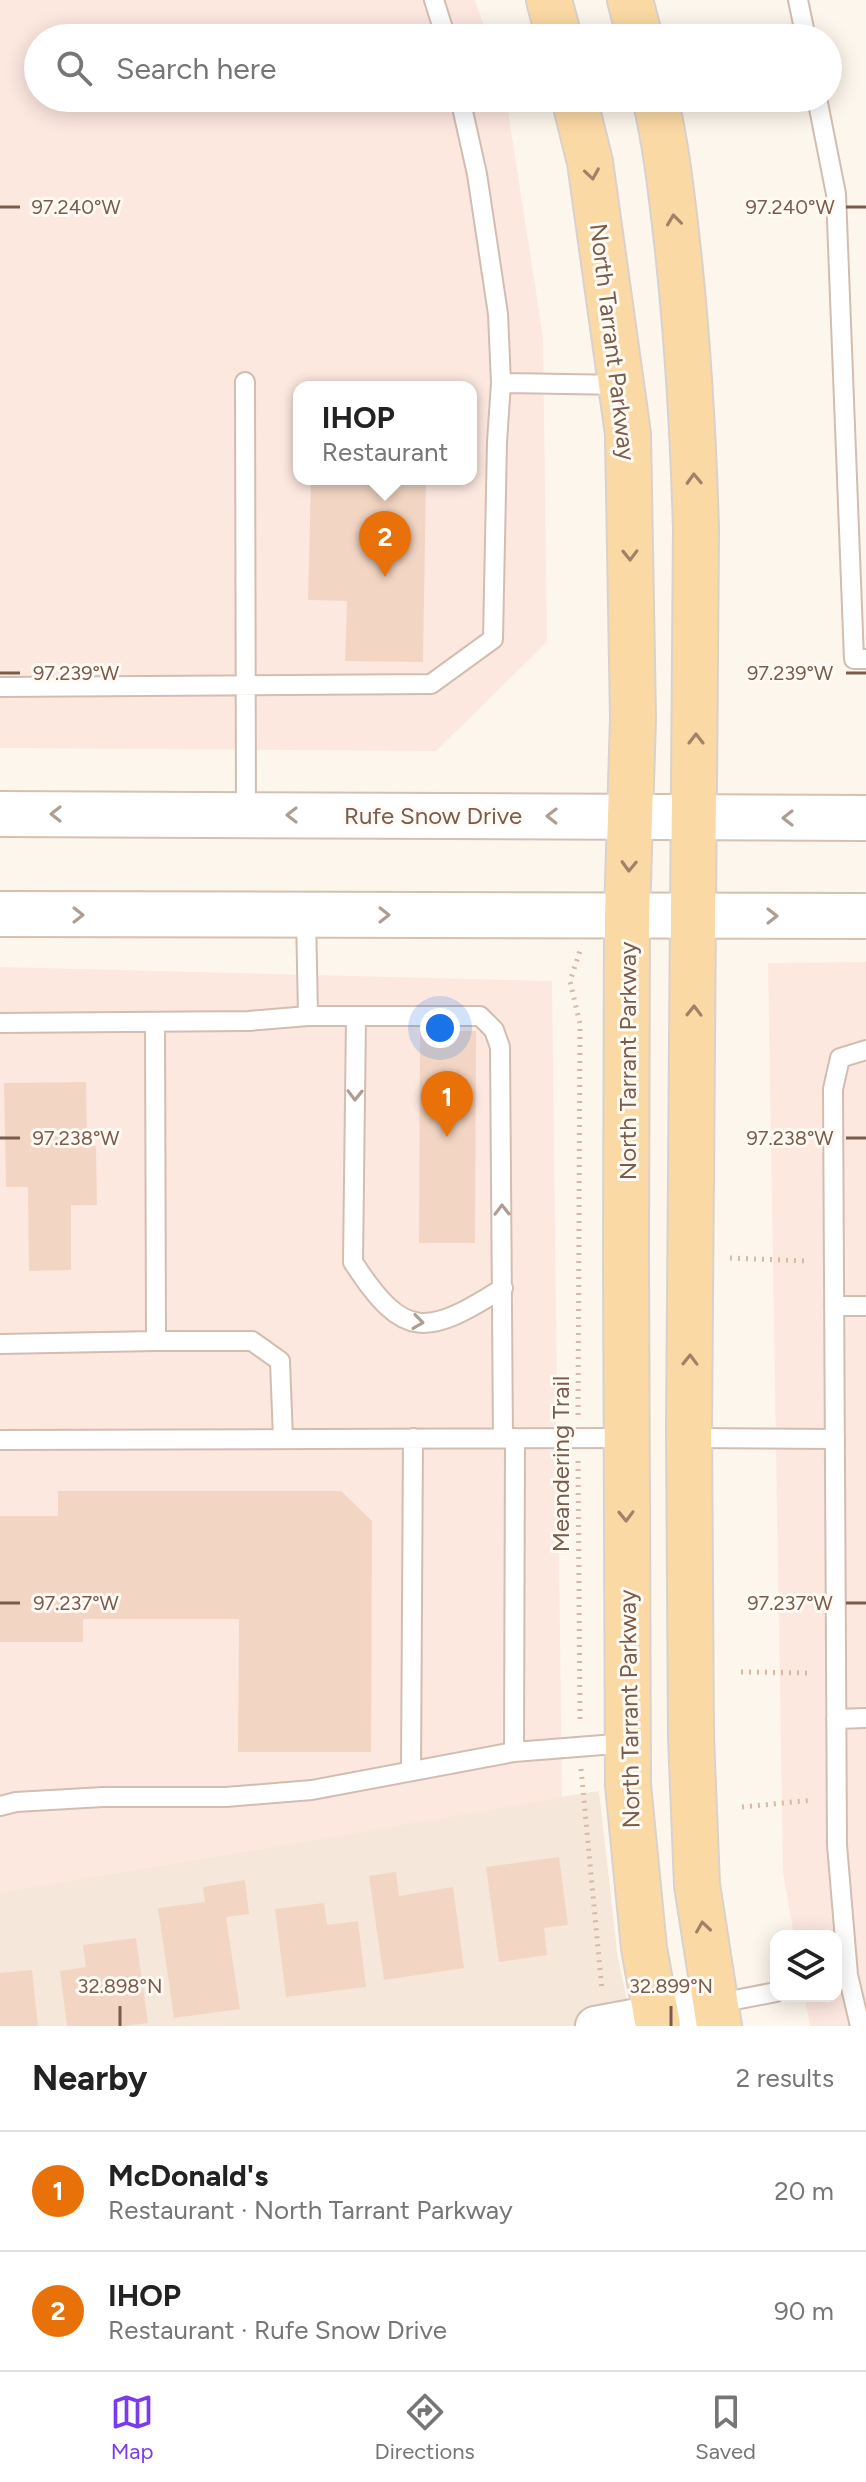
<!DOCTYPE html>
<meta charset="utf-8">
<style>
:root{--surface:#fff;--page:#f2f2f2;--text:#222;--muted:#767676;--line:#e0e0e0;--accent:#7c3aed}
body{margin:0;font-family:Figtree,sans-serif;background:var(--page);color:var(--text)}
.controls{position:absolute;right:24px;bottom:24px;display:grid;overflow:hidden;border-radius:16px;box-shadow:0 4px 20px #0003}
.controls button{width:72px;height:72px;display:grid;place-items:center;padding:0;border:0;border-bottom:2px solid var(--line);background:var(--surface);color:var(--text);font:40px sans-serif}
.you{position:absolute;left:440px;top:1028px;width:28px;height:28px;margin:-20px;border:6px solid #fff;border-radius:50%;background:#1a73e8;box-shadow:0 0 0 12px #1a73e833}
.badge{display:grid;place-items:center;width:52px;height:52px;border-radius:50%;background:var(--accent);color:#fff;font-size:26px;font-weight:700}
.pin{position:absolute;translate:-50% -66px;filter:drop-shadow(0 2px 4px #0008)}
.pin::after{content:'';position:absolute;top:42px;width:28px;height:24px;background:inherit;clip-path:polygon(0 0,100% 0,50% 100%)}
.popup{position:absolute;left:293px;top:381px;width:184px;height:104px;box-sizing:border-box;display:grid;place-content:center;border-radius:16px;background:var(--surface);filter:drop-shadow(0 2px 6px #0005);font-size:26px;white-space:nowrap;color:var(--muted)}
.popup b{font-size:30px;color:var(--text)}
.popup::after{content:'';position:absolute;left:50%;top:100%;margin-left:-16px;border:16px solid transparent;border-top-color:var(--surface)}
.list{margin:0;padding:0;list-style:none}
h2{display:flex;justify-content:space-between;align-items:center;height:104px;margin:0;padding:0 32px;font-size:34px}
h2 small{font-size:26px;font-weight:400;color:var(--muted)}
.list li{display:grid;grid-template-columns:52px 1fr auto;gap:24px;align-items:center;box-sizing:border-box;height:120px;padding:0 32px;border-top:2px solid var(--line)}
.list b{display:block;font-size:30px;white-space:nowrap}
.list p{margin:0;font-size:26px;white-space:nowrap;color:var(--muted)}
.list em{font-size:26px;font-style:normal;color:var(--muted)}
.icon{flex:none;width:44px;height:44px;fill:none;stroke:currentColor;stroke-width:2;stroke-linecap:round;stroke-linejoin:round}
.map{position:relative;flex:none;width:866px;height:2026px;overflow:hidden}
.search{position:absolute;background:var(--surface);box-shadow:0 4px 20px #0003;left:24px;right:24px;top:24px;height:88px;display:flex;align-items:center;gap:20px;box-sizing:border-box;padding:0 28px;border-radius:44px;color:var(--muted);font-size:30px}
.sheet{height:344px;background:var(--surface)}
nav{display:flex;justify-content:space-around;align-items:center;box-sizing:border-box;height:112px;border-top:2px solid var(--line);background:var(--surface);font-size:22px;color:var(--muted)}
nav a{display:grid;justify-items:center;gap:4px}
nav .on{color:var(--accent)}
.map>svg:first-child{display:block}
.residential{fill:#f5e8da}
.commercial{fill:#fde8e0;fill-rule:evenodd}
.building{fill:#f3d5c3}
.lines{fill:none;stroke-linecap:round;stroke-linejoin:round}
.lane-casing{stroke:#d1beb0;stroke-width:22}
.street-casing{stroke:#d1beb0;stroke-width:42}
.secondary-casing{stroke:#d6c0b0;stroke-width:48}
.primary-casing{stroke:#dad1cd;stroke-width:48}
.path{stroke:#d9b8a5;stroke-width:5;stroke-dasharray:2 6;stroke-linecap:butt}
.lane{stroke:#fff;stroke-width:18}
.street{stroke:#fff;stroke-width:38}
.secondary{stroke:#fff;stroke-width:44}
.primary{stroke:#fbd9a5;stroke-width:44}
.oneway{stroke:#a18267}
.oneway2{stroke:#af9d94}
.ticks{fill:none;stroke:#7a5c4d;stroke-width:3}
.labels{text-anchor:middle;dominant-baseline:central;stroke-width:6;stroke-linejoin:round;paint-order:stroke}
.street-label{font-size:24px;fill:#7a5c4d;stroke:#fffaf3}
.ticks-label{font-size:20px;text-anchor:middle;fill:#7a5c4d;stroke:#fffaf3;stroke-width:6;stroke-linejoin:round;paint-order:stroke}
</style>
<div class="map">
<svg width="866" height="2026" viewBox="0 0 866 2026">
<rect width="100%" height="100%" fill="#fdf6ec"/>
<path class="residential" d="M599,1791L618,1959L633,2026H0V1882Z"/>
<path class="commercial" d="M0,0H475L488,38H38V98H506L543,337L547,642L436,751L0,748ZM299,387H471V479H299Z
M866,962V2026H810L805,1996H836V1936H794L783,1872L768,963Z
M0,967L552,981L562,1798L0,1893Z"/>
<path class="building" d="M311,479H426L423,662L345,661L347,601L308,600Z
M420,1031H476L475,1243H419Z
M86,1082L87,1146H96L97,1205H71V1270L29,1271L28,1187H6L4,1083Z
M58,1491H341L372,1521L371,1752H238L239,1619H83V1642H0V1516H58Z
M559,1857L568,1925L544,1928L547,1955L499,1962L486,1867Z
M396,1872L399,1896L453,1887L464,1968L384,1980L369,1876Z
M245,1880L249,1914L226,1917L240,2009L174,2018L158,1908L205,1902L203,1887Z
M324,1903L327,1925L358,1921L366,1987L286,1997L275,1909Z
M136,1938L148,2023L125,2026H67L60,1971L86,1967L83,1945Z
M32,1970L38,2026H0V1973Z"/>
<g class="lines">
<g class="lane-casing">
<path id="lane" d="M434,0L446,38
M798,0L806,38
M817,98L836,194L854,659H866
M245,382L246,815
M501,383L622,385
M0,687L431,684L493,639L497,442L501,383L498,314L477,174L460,98
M306,915L308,1016H480L494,1030L500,1047L503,1438
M356,1017L353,1262C404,1341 427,1336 503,1288
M155,1022L156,1341H252L280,1361L283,1439
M0,1023L249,1021L308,1016
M834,1306H866
M0,1344L156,1341
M689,1438L835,1439
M0,1440L625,1438
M836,1719L866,1718
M514,1752L515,1438
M411,1771L413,1438
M0,1806L16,1802L103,1797H226L312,1790L514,1752L628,1743
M714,2004L776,1992
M860,2026L848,1975L837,1845L833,1089L840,1058L866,1050"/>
</g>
<g class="street-casing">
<path id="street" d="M595,2026L714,2004"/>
</g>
<g class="secondary-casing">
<path id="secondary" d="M0,814L866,818
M0,914L866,916"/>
</g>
<g class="primary-casing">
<path id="primary" d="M549,0L559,38
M630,0L640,38
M574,98L590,162L628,434L633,718L627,916L626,1255L628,1785L644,1948L658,2026
M655,98C665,140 670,182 675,224C687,326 693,427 696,529L689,1429L691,1737L697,1885L719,2026"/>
</g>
<path class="path" d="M730,1258L809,1261
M578,1415L580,1024L570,981L580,951
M578,1461L580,1723
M741,1672L812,1673
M581,1769L602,1990
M742,1807L813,1800"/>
<use href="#lane" class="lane"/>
<use href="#street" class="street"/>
<use href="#secondary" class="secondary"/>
<use href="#primary" class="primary"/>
</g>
<defs><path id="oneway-chevron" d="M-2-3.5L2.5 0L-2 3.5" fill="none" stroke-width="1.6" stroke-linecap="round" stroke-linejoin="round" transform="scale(2)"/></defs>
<g class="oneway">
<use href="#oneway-chevron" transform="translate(592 174) rotate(81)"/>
<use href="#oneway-chevron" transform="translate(674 220) rotate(-97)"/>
<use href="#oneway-chevron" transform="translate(694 479) rotate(-92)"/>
<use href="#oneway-chevron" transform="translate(630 555) rotate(89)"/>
<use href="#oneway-chevron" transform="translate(696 739) rotate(-90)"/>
<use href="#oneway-chevron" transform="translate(629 866) rotate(92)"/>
<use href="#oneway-chevron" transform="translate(694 1011) rotate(-89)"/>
<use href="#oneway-chevron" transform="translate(690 1360) rotate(-89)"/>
<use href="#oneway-chevron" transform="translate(626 1516) rotate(89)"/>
<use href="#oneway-chevron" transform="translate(703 1927) rotate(-98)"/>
</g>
<g class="oneway2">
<use href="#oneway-chevron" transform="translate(56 814) rotate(-180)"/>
<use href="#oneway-chevron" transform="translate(292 815) rotate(180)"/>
<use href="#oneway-chevron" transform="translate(552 816) rotate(-179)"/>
<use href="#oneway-chevron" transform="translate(788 818) rotate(-180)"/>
<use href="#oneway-chevron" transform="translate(78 915)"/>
<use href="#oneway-chevron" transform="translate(384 915)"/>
<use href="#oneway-chevron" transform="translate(772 916)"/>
<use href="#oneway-chevron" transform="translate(355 1095) rotate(91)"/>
<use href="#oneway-chevron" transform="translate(502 1210) rotate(-91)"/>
<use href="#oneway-chevron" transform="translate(418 1322) rotate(8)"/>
</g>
<path class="ticks" d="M0,207H20M846,207H866M0,673H20M846,673H866M0,1138H20M846,1138H866M0,1603H20M846,1603H866M120,2006V2026M671,2006V2026"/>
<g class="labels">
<g class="street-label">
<text transform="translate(613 342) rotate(83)">North Tarrant Parkway</text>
<text x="433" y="815">Rufe Snow Drive</text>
<text transform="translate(627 1061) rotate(-90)">North Tarrant Parkway</text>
<text transform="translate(560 1464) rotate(-90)">Meandering Trail</text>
<text transform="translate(629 1709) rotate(-91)">North Tarrant Parkway</text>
</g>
</g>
<g class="ticks-label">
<text x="790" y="214">97.240°W</text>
<text x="76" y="214">97.240°W</text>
<text x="790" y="680">97.239°W</text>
<text x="76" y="680">97.239°W</text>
<text x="790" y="1145">97.238°W</text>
<text x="76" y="1145">97.238°W</text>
<text x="76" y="1610">97.237°W</text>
<text x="790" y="1610">97.237°W</text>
<text x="120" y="1993">32.898°N</text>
<text x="671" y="1993">32.899°N</text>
</g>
</svg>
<div class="controls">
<button><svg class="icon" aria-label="layers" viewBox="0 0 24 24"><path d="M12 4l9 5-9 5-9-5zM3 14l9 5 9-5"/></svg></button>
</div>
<div class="you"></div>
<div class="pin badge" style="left:447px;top:1137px;background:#e8710a">1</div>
<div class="pin badge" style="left:385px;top:577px;background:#e8710a">2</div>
<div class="popup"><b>IHOP</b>Restaurant</div>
<div class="search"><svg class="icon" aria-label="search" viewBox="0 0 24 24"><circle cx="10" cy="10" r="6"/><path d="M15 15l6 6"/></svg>Search here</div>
</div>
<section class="sheet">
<h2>Nearby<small>2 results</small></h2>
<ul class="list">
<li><span class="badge" style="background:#e8710a">1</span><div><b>McDonald's</b><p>Restaurant · North Tarrant Parkway</p></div><em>20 m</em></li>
<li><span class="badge" style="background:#e8710a">2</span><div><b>IHOP</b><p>Restaurant · Rufe Snow Drive</p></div><em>90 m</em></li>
</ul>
</section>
<nav>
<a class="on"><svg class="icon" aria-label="map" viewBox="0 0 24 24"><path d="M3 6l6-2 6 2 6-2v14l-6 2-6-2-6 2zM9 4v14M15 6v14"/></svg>Map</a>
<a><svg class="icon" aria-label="directions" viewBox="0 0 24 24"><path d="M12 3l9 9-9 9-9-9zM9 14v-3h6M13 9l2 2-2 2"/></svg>Directions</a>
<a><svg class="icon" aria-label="saved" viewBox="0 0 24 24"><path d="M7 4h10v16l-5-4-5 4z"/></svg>Saved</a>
</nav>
